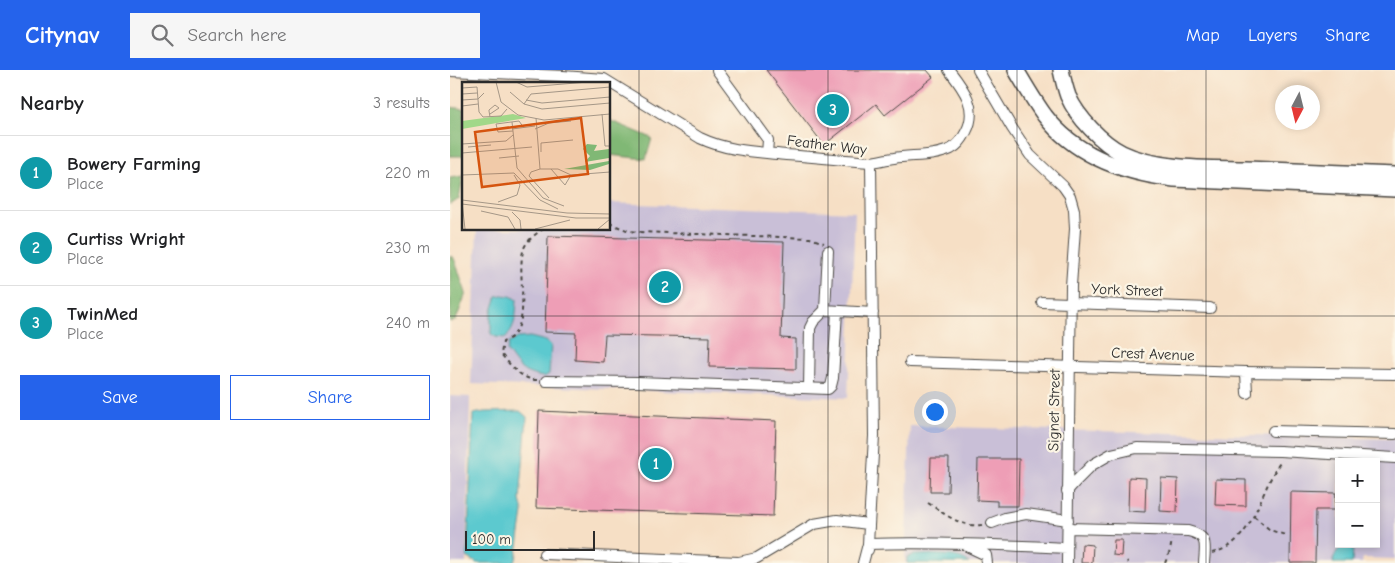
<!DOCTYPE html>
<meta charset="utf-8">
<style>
:root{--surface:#fff;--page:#f6f6f6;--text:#202124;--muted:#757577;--line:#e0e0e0;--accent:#2563eb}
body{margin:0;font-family:"Comic Neue",sans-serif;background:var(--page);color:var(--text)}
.controls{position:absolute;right:15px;bottom:15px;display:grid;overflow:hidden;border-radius:0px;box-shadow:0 2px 8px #0003}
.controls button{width:45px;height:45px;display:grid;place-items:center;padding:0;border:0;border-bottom:1px solid var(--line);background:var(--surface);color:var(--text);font:25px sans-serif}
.compass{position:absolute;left:825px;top:15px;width:45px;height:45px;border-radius:50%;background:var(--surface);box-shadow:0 2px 8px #0003;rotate:187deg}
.scale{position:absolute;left:15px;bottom:12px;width:130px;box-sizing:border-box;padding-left:5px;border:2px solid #2b2b2b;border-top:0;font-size:14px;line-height:18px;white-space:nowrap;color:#2b2b2b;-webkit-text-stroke:4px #fcf5e5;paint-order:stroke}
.you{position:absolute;left:484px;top:341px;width:18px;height:18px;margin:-12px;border:4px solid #fff;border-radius:50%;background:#1a73e8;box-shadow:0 0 0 8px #1a73e833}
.badge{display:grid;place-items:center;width:32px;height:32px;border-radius:50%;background:var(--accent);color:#fff;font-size:16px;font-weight:700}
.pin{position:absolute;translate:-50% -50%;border:2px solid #fff;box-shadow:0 1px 5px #0006}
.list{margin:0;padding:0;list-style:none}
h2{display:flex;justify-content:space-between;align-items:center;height:65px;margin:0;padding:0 20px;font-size:21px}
h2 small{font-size:16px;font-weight:400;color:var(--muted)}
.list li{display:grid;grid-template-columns:32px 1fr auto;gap:15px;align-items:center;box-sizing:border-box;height:75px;padding:0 20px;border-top:1px solid var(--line)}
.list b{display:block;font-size:19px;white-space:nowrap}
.list p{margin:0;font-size:16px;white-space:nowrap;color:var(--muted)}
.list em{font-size:16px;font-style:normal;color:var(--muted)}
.actions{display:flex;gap:10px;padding:15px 20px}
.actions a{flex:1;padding:11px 0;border:1px solid var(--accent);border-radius:0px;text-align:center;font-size:18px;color:var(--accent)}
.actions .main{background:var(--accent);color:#fff}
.icon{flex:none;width:28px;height:28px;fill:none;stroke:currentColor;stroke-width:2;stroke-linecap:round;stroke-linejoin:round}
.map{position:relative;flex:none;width:945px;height:493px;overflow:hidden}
header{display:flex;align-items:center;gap:30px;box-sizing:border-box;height:70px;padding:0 25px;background:var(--accent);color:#fff}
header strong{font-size:24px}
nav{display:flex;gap:28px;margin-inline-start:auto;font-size:18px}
.search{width:350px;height:45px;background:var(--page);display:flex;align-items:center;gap:12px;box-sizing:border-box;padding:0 18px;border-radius:0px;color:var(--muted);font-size:19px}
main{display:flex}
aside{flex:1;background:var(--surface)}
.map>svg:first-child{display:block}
.industrial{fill:#c9bfd7;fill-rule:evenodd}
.forest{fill:#80b875;stroke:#567250}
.water{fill:#5cc9cf;stroke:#447a7d}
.building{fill:#ee9eb6}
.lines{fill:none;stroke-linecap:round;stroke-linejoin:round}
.minor-casing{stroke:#494642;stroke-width:12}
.highway-casing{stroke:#494642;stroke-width:18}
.path{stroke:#494642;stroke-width:2;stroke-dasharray:4 4;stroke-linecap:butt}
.minor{stroke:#fff;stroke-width:10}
.highway{stroke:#fff;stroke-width:15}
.grid{fill:none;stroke:#2b2b2b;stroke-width:1;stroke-opacity:0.55}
.labels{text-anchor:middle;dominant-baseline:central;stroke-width:4.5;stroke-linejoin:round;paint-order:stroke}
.street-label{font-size:15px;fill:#2b2b2b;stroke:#fcf5e5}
.inset-road{fill:none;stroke:#a59787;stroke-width:1}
.view{fill:#d5540f;fill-opacity:0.15;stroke:#d5540f;stroke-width:2.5}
.inset-edge{fill:none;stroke:#2b2b2b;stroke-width:2.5}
</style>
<header>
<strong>Citynav</strong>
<div class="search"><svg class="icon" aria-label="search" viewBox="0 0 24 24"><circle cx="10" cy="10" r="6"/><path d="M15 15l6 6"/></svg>Search here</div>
<nav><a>Map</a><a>Layers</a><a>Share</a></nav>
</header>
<main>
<aside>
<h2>Nearby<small>3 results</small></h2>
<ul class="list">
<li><span class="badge" style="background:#0f9aa8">1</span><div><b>Bowery Farming</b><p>Place</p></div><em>220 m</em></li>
<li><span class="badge" style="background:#0f9aa8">2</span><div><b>Curtiss Wright</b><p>Place</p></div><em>230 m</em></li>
<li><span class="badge" style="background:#0f9aa8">3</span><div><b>TwinMed</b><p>Place</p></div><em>240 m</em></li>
</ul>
<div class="actions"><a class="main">Save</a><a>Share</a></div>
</aside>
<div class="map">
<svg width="945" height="493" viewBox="0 0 945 493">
<rect width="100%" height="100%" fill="#fcf5e5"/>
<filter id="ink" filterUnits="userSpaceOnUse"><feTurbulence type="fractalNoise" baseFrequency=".02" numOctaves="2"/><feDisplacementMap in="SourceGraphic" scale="10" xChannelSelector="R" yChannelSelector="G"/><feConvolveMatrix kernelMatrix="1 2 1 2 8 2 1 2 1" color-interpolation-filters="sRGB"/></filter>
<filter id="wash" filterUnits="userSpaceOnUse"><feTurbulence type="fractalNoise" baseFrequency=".0096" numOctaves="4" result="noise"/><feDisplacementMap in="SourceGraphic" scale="20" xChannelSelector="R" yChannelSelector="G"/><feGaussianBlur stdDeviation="1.12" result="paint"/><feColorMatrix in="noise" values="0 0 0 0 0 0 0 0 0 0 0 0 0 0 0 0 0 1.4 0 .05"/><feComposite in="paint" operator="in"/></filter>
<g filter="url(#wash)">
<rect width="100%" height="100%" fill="#f6dfc5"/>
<path class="industrial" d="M159,133L405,142L398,328L21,314L27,159H159Z
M0,326L20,327L16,493H0Z
M460,356L945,369V489L913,488L912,493H455ZM889,392H926V474H889Z"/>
<path class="forest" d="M0,37L14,39V86H0Z
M159,50L202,68L196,89L159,85Z
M13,106L9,129L0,135V108Z
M0,186L4,188L16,223L6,250L0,252Z"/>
<path class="water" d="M52,225L60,226L67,229C66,245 66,255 56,268L46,267L41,264V244L47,226Z
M80,267L96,271L101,275L99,304L94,307C72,304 69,298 57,281L59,273L68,268Z
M70,341L77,347L70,430L73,442L66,490L62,493H27L17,487L23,344L34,342Z
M895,475L903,479L902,493H883C884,484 888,479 895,475Z
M463,485C477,485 510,482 519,493H457V488Z"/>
<g id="blocks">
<path class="building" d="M316,0H477L483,7L435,45L426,34L374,75Z
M98,166L334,172L331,268L346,269V299L259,297L260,267L155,265L153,292L125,290L126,263L95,262Z
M89,341L326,351L323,446L86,438Z
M481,388H499L498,422H480Z
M528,389H569L568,436H547V431L527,430Z
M679,407L696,408L695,442L678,441Z
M711,408L728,409L727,442L710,441Z
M766,409L796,410V436L765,435Z
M841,422L886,423L885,440H866L865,493H840Z
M664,470H672L671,486L663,485Z
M632,474L643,475L642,493H631Z"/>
</g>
</g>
<g filter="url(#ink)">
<use href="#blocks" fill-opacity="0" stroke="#494642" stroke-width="1"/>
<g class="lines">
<g class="minor-casing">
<path id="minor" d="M267,0L318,70L317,83
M528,0L562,58L580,85L613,116L620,126L624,140L625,159L621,216L617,493
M0,1L113,6L154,9L250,68C277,81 307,82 336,85C364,87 393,90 421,92L424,366L418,474L413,493
M421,92C429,91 436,89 444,88C462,85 484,87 501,79C507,76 513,68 516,62C529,38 513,18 499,0
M378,181L375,240L423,243
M592,232L760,238
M460,292L796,302L945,304
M796,302L797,323
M96,311L187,312L378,319L381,316L383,308L387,241
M359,318L360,258L363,252L375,240
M823,361L945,364
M617,421L626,411L642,395L661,384L687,378L830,381L945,388
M542,453L555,448L576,444L618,450
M618,458L738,461C759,466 755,475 754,493
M517,476L536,485L537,493
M418,480V474C484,472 551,475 617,478
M94,484L289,492L307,488L364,454L387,450L418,454"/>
</g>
<g class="highway-casing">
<path id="highway" d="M566,0C575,15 584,31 595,46C626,86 674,103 724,109L945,119
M611,0C613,9 615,18 618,26C627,47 652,73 672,83C707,100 759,98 796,99C846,101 896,103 945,105"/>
</g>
<path class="path" d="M159,153L179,161L189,162L360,168L374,173
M87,310C72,310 60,295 51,284L53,272C57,270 63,267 65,263C80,243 66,201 74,178C78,169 86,164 93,159
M478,433C495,444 511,458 532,455
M804,446L820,460L835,465
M762,483C796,475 805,442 818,414C822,406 826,397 832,391
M677,491L678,493
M715,493L720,481L722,470"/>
<use href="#minor" class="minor"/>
<use href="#highway" class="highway"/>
</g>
</g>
<path class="grid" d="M189,0V493M378,0V493M567,0V493M756,0V493M0,246H945"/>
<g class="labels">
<g class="street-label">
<text transform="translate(377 75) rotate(7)">Feather Way</text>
<text transform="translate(677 220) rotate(2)">York Street</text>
<text transform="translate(703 284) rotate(2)">Crest Avenue</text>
<text transform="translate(604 340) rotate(-89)">Signet Street</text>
</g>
</g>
<g transform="translate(12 12)">
<rect width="148" height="148" fill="#f6dfc5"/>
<path d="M51,32L64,36L0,47V39Z" fill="#a1d889"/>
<path d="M125,62L135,63L132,69L147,67V76L123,80L128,74L121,67ZM147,79V82L128,88L102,87Z" fill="#80b875"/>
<path class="inset-road" d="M34,0L39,20L56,33L82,38L148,32M54,0L65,5L126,0M0,6L15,5L17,30L21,35L39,34L45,27M48,10L62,22L80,27L148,21M0,12L15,11M0,18L16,17L22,11M64,18L80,21L148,15M62,22L69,12L148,5M0,24L16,22M28,32L37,26L33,23L27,28V29L28,35M140,32L143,64H148M74,36L78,87H96L109,93L148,90M50,40L55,86L81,116L102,124M50,47L73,44M73,47L87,41L109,39M51,49L36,50L34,42L57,39L62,46M0,62L44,59L51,53M6,65L29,63M79,70V61L111,58M0,71L70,65M37,76L57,74M78,87L69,90L67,94L87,116M89,87L103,103L109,93M0,93L52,91L78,118L96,127M0,118L105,131L148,132M0,120L3,147M36,120L55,113L58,103L52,93M0,122L114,136H148M19,129L46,135L53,147M50,130L58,138L59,147M73,147L108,138M136,147L148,137"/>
<path class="view" d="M119,36L126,92L20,105L13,50Z"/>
<rect width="148" height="148" class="inset-edge"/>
</g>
</svg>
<div class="controls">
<button>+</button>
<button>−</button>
</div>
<svg class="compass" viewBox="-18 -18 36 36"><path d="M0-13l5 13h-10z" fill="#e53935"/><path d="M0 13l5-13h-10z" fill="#757577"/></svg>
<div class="scale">100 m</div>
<div class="you"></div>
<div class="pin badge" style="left:206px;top:394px;background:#0f9aa8">1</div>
<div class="pin badge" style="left:215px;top:217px;background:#0f9aa8">2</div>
<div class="pin badge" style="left:383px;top:40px;background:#0f9aa8">3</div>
</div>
</main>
